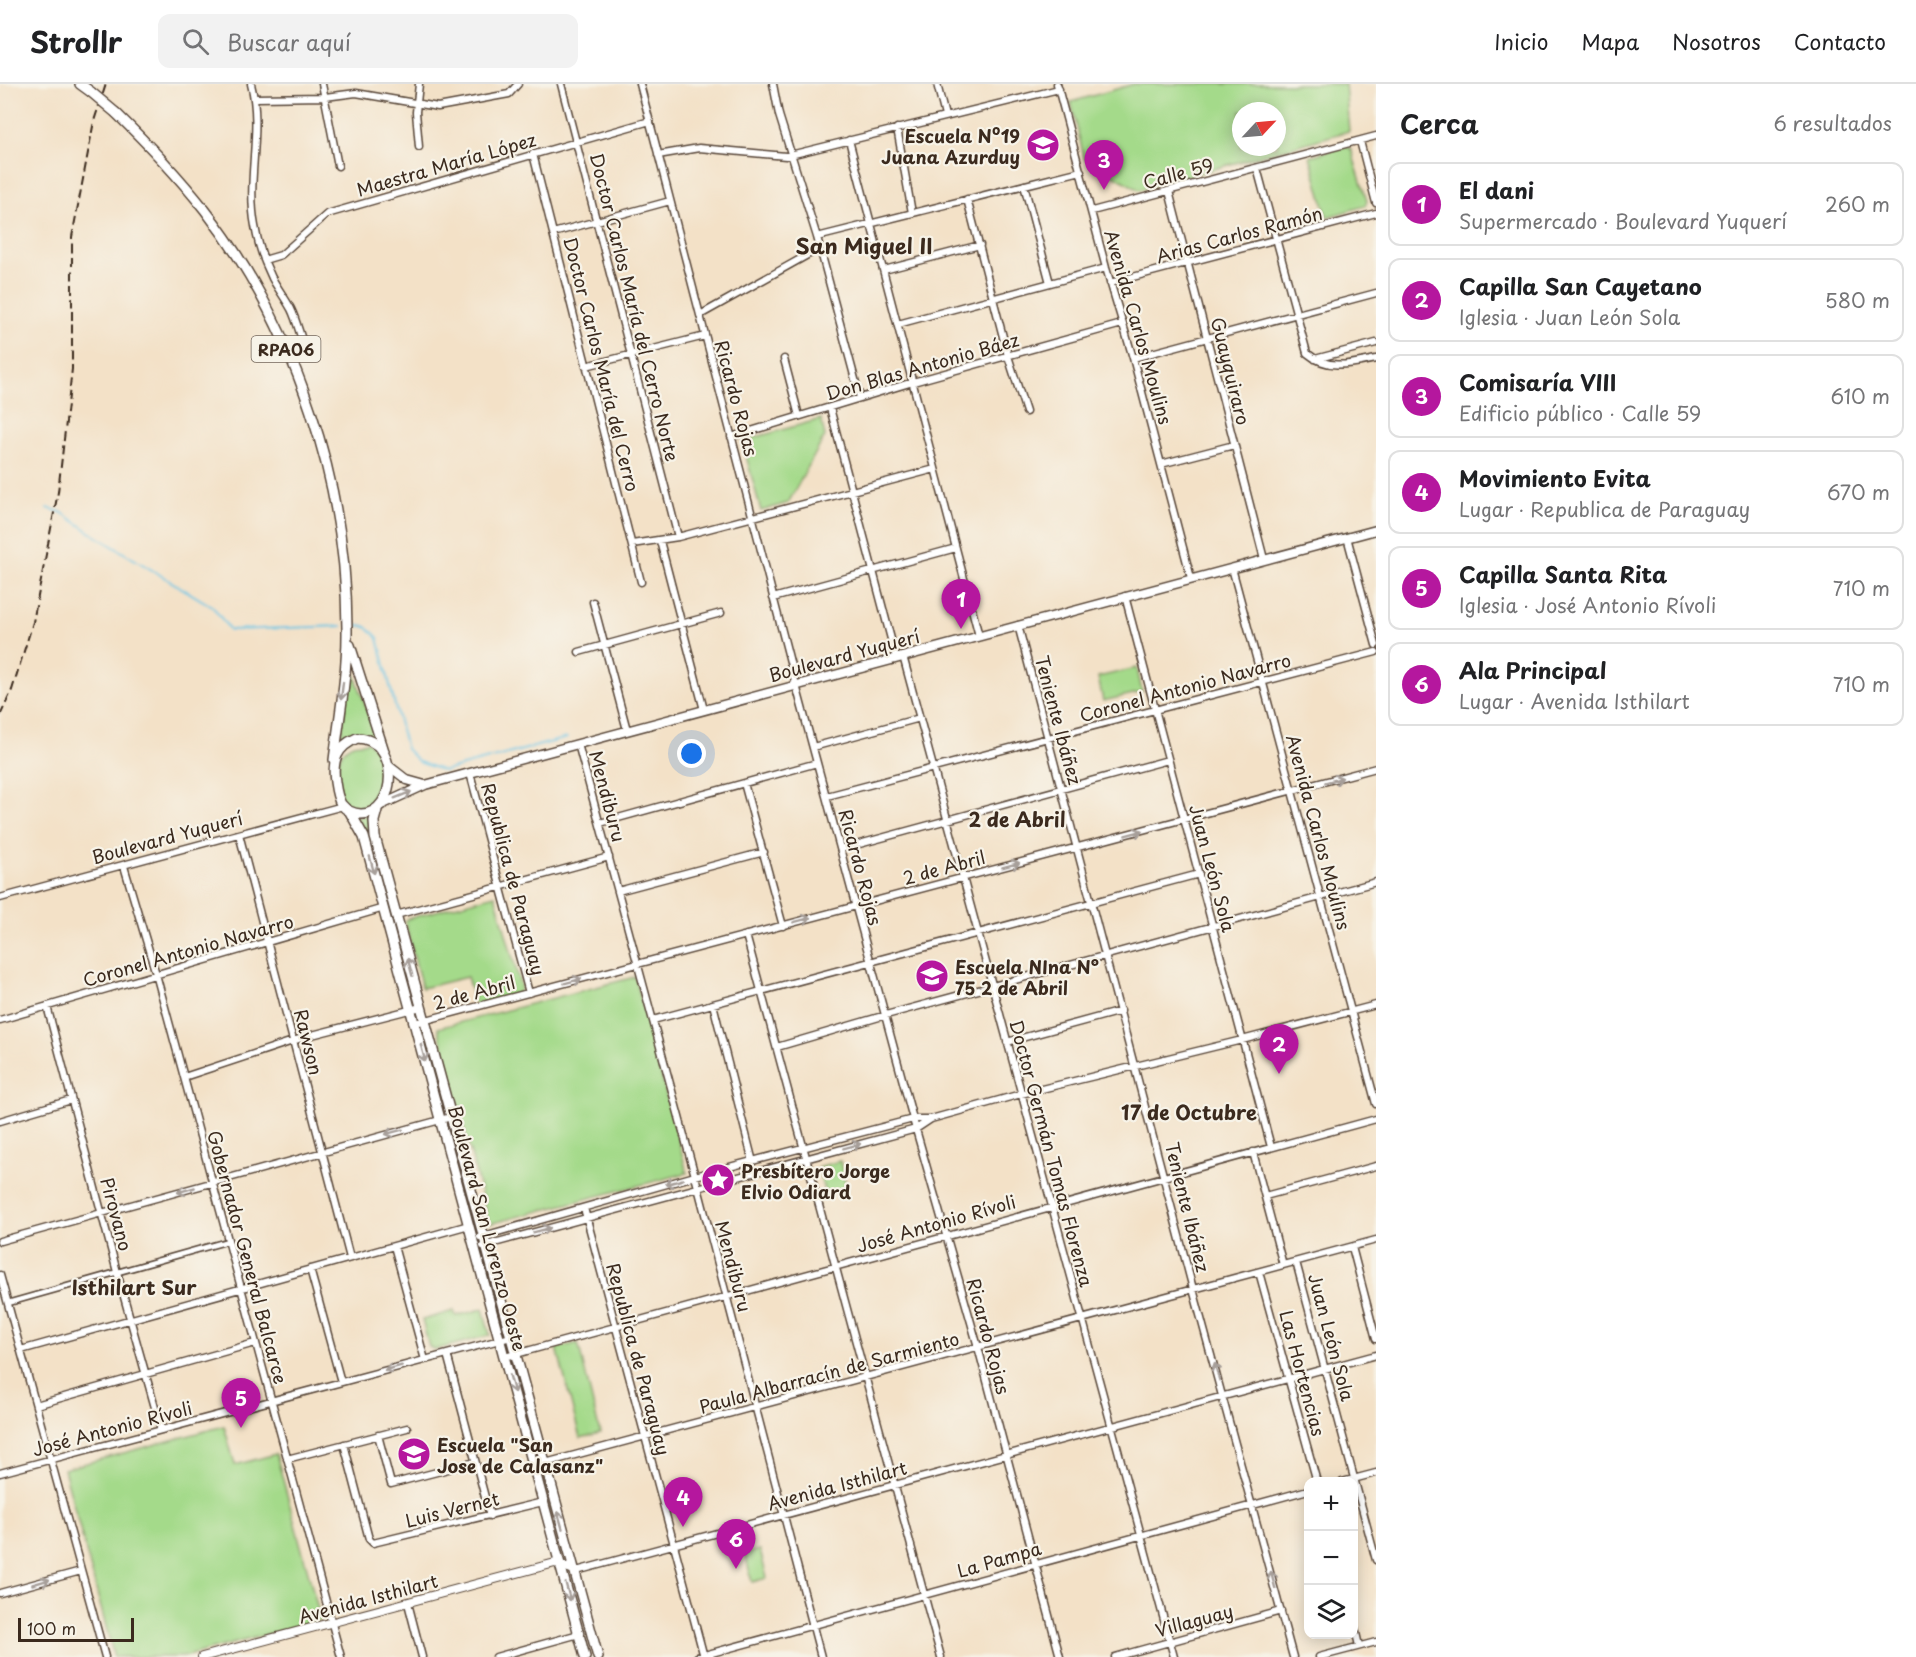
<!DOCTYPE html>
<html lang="es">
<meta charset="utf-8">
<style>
:root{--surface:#fff;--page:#f2f2f2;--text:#202124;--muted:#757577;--line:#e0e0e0;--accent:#b5179e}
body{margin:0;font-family:"Playpen Sans",sans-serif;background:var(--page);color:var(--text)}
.controls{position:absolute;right:18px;bottom:18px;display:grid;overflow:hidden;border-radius:12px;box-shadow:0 3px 15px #0003}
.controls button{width:54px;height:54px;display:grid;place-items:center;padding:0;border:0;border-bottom:2px solid var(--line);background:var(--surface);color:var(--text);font:30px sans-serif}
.compass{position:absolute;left:1232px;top:18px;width:54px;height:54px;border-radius:50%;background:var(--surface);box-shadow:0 3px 15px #0003;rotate:64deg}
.scale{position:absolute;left:18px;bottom:15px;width:116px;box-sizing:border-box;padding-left:6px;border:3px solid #3b2a1e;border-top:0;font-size:16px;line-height:21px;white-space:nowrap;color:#3b2a1e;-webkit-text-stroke:4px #f7f3e8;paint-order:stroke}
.you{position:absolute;left:692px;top:670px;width:21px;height:21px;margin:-15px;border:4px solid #fff;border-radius:50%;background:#1a73e8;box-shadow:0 0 0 9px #1a73e833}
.badge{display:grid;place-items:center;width:39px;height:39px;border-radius:50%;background:var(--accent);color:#fff;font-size:20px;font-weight:700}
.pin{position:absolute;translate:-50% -50px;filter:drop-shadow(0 2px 3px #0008)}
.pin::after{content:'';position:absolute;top:32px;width:21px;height:18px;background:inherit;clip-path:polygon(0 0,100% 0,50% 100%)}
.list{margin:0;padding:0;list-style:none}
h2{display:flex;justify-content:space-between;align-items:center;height:78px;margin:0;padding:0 24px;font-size:26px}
h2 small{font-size:20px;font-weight:400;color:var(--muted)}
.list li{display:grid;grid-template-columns:39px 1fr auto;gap:18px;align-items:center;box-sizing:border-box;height:84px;margin:0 12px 12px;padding:0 12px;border:2px solid var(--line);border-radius:12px}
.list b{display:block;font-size:22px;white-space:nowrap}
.list p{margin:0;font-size:20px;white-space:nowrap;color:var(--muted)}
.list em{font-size:20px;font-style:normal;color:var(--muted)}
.icon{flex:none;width:33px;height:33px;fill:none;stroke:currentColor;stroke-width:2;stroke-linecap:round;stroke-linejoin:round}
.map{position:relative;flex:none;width:1376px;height:1573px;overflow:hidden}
header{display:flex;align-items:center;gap:36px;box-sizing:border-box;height:84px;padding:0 30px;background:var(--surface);border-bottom:2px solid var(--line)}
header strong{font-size:28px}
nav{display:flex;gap:33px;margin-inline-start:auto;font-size:21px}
.search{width:420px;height:54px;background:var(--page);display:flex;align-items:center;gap:15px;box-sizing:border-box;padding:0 21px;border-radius:12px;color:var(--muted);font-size:22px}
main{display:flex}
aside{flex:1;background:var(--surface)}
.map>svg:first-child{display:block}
.green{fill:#a4da8a;stroke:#708254;stroke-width:1.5;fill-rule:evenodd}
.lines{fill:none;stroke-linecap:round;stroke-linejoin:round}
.stream{stroke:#67c4e5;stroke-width:2}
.pedestrian-casing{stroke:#574537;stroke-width:8}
.minor-casing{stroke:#574537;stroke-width:9}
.tertiary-casing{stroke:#574537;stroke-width:10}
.secondary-casing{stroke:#574537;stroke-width:11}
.primary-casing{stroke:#574537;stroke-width:12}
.pedestrian{stroke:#fff;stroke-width:4.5}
.minor{stroke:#fff;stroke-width:6}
.tertiary{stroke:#fff;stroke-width:8}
.secondary{stroke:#fff;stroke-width:8}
.primary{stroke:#fff;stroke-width:9}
.rail{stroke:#3b2a1e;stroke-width:2;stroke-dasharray:9 4.5;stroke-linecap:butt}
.primary-bridge-casing{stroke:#574537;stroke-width:12;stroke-linecap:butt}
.primary-bridge{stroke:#fff;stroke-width:9}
.oneway{stroke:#a79f9a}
.labels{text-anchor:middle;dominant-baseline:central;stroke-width:4.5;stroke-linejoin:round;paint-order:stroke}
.shield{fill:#f7f3e8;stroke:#73665b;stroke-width:1.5}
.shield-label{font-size:16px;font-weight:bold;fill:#3b2a1e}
.poi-label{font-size:18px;font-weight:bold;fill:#3b2a1e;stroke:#f7f3e8;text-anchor:start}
.street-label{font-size:18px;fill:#3b2a1e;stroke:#f7f3e8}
.neighbourhood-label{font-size:20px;font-weight:bold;fill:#3b2a1e;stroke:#f7f3e8}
.quarter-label{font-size:21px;font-weight:bold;fill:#3b2a1e;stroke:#f7f3e8}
</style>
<header>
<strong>Strollr</strong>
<div class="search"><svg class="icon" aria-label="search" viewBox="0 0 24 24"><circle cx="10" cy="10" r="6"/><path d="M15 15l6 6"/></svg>Buscar aquí</div>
<nav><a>Inicio</a><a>Mapa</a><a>Nosotros</a><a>Contacto</a></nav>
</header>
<main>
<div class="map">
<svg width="1376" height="1573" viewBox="0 0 1376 1573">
<rect width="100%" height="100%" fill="#f7f3e8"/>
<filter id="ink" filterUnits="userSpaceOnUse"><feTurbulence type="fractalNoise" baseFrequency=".0167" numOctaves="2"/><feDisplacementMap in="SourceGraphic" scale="12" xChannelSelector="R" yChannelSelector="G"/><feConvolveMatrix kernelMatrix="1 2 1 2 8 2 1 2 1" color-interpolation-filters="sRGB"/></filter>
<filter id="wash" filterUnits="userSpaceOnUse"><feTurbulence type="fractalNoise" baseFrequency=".008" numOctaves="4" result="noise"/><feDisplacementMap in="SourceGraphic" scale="24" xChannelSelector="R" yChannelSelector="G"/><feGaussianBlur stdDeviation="1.35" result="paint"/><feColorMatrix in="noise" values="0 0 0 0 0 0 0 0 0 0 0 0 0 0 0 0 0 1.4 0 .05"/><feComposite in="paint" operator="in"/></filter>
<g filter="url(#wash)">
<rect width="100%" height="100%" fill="#f3e1c7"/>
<path class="green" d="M1134,0H1345L1349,47L1139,106L1084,74L1071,18ZM1241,27H1277V63H1241Z
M1346,62L1351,65L1367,117L1365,122L1327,133L1310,72Z
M821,335L825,352L788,419L761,427L742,357Z
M1137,584L1142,608L1103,617L1098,593Z
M349,588H354L376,652L374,654C363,647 354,653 343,658L341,657Z
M368,658C371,661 376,664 379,667C383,672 383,679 383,686C384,717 374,733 342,718C337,700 331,669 353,660C357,659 364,659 368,658Z
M371,731L369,739L378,784L362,742L356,733Z
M495,811L521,903L519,910L475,921L467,893L422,904L405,838L407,835Z
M635,893L687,1089L489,1140L438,944Z
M840,1077L847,1105L825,1111L818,1083Z
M483,1225L490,1251L435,1266L429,1263L422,1236L454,1227L456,1232Z
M578,1259L600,1349L580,1354L557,1264Z
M224,1342L235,1381L276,1370L321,1536L183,1573H114L64,1385Z
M760,1466L767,1494L752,1498L745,1470Z"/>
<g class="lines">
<path class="stream" d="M47,424L61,428L96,452L213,523L230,546L342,542
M355,541C366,540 371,546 378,554L406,665L419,678L444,687L567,654"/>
</g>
</g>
<g filter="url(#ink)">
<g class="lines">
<g class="pedestrian-casing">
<path id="pedestrian" d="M8,1219L228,1157"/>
</g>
<g class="minor-casing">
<path id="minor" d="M251,0C263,46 246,95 255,142C258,160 264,178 272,194C278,205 285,214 291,225C297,237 300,252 305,264V270L293,280
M322,0L338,82
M419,0L416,28L419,63
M561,0L678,453
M640,0L796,601L913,1035L978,1263L1060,1573
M773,0L779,31L817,153L860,314
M937,0L945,32
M1057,0L1106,184L1133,274L1191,494
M255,14L325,13L356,9L438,23L509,10L518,0
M897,44L912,129
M849,56L979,552
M1360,57L1376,119
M533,70L641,498
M658,71L699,64L786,72L1059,5
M1257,84L1307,269C1328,287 1351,280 1376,275
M1024,101L1050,199
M1169,107L1264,475
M967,115L1008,272L1026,328
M1092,127L1376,52
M553,149L670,117
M817,153L1081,87
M264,176L281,171L327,130L650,37
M884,186L980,161
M1110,199L1376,129
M700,231L820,164
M898,240L1106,184
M1133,274L1376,209
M784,275L799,332
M1315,275L1376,259
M586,282L705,252
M830,324L896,574
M731,353L913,298L1122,240
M1161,380L1234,361
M1347,453L1376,561
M660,457L704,626
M632,460L678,453L935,385
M1232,484L1376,1020
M1125,512L1271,1063
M773,514L956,464
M593,518L627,646
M1018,541L1193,1205L1293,1573
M579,568L721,529
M903,572L1174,1573
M578,660L695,1092L821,1573
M813,663L920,634
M470,689L529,909
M744,699L783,842
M827,712L1376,568
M600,739L817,679
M239,750L350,1174
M841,765L1168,676
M124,782L156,890L341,1573
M618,807L764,768
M0,814L343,722
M396,831L609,773
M746,851L941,1573
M713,920L753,1078
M47,922L117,1188L161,1345
M0,936L384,824
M653,936L1199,790
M415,939L1376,684
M1007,958L1121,927
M777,963L886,931L1376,798
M184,993L308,952L421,923
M0,1037L71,1016
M1253,1068L1283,1181
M1265,1112L1376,1082
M584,1124L704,1573
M480,1153L695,1092L913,1035H931
M0,1157L451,1033
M394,1162L425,1276
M483,1162L916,1045L931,1035L1021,1010L1242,956L1376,921
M1352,1163L1376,1255
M1296,1178L1376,1476
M310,1185L341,1298
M1259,1188L1317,1398
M0,1191L105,1573
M21,1266L469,1141
M447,1270L490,1432
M505,1273L1376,1035
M36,1321L255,1259
M378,1351L391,1400L475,1378
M344,1360L369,1455L373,1459L543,1418
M287,1375L407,1344
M534,1382L1376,1156
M0,1389L511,1253
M1342,1398L1376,1389
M574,1486H580L1376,1271
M0,1509L81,1487
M408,1519L422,1573
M1354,1540L1359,1562
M496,1573L579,1550
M697,1573L1308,1406
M1115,1573L1281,1527
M1319,1573L1376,1558"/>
</g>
<g class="tertiary-casing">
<path id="tertiary" d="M202,1573L555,1479L574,1486"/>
</g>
<g class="secondary-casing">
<path id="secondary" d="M389,682L407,696L425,701
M381,721L425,701L1376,446"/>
</g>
<g class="primary-casing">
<path id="primary" d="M80,0L91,8
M116,29C148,60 178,92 205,126C296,243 348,402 347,550C347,592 339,635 334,676
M350,561L384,667
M357,654C401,655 398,730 361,730C352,730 346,726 341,720C337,713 336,705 335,698C332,677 336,663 357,654Z
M377,726L374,737L375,753L598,1573
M350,728L364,753L585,1573"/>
</g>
<use href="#pedestrian" class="pedestrian"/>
<use href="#minor" class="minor"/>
<use href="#tertiary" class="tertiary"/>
<use href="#secondary" class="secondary"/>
<use href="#primary" class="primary"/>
<path class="rail" d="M0,632L12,606L33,538L58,408L72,285V153L94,37L106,0"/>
<g class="primary-bridge-casing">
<path id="primary-bridge" d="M91,8L116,29"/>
</g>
<use href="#primary-bridge" class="primary-bridge"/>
</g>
<defs><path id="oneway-shaft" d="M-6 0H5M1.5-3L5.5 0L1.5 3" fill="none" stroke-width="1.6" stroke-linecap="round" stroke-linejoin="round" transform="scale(1.5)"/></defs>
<g class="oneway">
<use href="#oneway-shaft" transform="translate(342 607) rotate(97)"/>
<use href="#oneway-shaft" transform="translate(1334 696) rotate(-15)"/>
<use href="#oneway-shaft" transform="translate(403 711) rotate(-22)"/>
<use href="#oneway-shaft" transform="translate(1134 749) rotate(-15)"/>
<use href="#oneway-shaft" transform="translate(372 781) rotate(75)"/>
<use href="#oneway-shaft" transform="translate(1011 781) rotate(-15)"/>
<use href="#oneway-shaft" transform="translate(802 836) rotate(-15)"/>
<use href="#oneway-shaft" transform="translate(410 883) rotate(-105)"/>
<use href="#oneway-shaft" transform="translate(573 897) rotate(-15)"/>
<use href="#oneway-shaft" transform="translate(423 969) rotate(75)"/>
<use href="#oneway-shaft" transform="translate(394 1048) rotate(165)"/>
<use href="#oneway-shaft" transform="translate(852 1062) rotate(-15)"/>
<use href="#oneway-shaft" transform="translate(674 1098) rotate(164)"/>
<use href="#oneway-shaft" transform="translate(186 1106) rotate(164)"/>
<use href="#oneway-shaft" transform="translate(542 1146) rotate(-15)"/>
<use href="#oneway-shaft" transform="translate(393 1284) rotate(165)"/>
<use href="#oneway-shaft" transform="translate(1217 1288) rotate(-106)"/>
<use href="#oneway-shaft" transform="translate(512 1300) rotate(75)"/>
<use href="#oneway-shaft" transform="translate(560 1436) rotate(-106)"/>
<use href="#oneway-shaft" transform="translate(1273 1496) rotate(-105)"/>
<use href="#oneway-shaft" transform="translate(41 1498) rotate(-16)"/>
<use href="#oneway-shaft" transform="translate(568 1508) rotate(75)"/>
</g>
</g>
<defs>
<g id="school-disc" transform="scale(1.725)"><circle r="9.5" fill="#b5179e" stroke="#f7f3e8"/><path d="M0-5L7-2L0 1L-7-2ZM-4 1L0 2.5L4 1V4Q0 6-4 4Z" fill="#fff"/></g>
<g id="sight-disc" transform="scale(1.725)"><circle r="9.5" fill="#b5179e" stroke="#f7f3e8"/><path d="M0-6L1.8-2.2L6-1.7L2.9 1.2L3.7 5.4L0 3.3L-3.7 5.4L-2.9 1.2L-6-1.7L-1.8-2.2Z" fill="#fff"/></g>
</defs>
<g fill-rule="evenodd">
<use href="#school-disc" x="1043" y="61"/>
<use href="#school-disc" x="932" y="892"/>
<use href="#sight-disc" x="718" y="1096"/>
<use href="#school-disc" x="414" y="1370"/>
</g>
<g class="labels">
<rect class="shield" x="251.5" y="252" width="69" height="26" rx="4.5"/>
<g class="shield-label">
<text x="286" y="265">RPA06</text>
</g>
<g class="poi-label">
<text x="1020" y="51" text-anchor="end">Escuela Nº19<tspan x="1020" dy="21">Juana Azurduy</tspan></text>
<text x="955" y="882">Escuela NIna N°<tspan x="955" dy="21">75 2 de Abril</tspan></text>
<text x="741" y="1086">Presbítero Jorge<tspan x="741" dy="21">Elvio Odiard</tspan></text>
<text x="437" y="1360">Escuela "San<tspan x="437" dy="21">Jose de Calasanz"</tspan></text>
</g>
<g class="street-label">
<text transform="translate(446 80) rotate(-16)">Maestra María López</text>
<text transform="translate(1178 89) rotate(-15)">Calle 59</text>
<text transform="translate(1239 150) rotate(-15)">Arias Carlos Ramón</text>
<text transform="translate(635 223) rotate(76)">Doctor Carlos María del Cerro Norte</text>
<text transform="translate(1139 243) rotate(74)">Avenida Carlos Moulins</text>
<text transform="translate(602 280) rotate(76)">Doctor Carlos María del Cerro</text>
<text transform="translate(922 282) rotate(-16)">Don Blas Antonio Báez</text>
<text transform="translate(1231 287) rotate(76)">Guayquiraro</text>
<text transform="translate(737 314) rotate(75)">Ricardo Rojas</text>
<text transform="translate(844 571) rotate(-15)">Boulevard Yuquerí</text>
<text transform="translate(1185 603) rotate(-15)">Coronel Antonio Navarro</text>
<text transform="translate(1059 636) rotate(75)">Teniente Ibáñez</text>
<text transform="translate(608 712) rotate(75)">Mendiburu</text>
<text transform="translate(1319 748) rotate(75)">Avenida Carlos Moulins</text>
<text transform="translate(167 753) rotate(-15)">Boulevard Yuquerí</text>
<text transform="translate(861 783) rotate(75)">Ricardo Rojas</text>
<text transform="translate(944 783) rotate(-15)">2 de Abril</text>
<text transform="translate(1213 784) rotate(75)">Juan León Sola</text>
<text transform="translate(514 795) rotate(75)">Republica de Paraguay</text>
<text transform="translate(188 866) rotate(-16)">Coronel Antonio Navarro</text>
<text transform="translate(474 908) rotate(-15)">2 de Abril</text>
<text transform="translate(309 958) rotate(76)">Rawson</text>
<text transform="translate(1052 1069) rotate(75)">Doctor Germán Tomas Florenza</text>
<text transform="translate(1188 1123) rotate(76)">Teniente Ibáñez</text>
<text transform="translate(117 1130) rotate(75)">Pirovano</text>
<text transform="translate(936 1139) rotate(-16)">José Antonio Rívoli</text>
<text transform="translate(488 1144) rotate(75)">Boulevard San Lorenzo Oeste</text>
<text transform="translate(248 1173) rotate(75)">Gobernador General Balcarce</text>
<text transform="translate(734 1182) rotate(75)">Mendiburu</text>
<text transform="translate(989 1252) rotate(75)">Ricardo Rojas</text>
<text transform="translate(1332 1253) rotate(75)">Juan León Sola</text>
<text transform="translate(639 1275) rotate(75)">Republica de Paraguay</text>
<text transform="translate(829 1288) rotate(-15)">Paula Albarracín de Sarmiento</text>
<text transform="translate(1303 1289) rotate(75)">Las Hortencias</text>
<text transform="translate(112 1344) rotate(-15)">José Antonio Rívoli</text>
<text transform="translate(837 1401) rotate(-15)">Avenida Isthilart</text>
<text transform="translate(452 1425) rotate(-14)">Luis Vernet</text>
<text transform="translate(999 1475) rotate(-16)">La Pampa</text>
<text transform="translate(368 1514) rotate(-15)">Avenida Isthilart</text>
<text transform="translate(1194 1536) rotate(-15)">Villaguay</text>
</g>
<g class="neighbourhood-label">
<text x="1017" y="735">2 de Abril</text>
<text x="1189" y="1028">17 de Octubre</text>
<text x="134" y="1203">Isthilart Sur</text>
</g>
<g class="quarter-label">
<text x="864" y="161">San Miguel II</text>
</g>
</g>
</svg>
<div class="controls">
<button>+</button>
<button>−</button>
<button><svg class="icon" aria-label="layers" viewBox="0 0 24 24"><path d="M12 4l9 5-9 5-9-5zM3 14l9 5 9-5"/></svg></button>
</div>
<svg class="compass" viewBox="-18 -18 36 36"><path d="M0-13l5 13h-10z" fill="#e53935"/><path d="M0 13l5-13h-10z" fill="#757577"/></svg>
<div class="scale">100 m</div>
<div class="you"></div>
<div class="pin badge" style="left:961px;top:545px">1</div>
<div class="pin badge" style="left:1279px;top:990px">2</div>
<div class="pin badge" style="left:1104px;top:106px">3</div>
<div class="pin badge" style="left:683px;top:1443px">4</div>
<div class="pin badge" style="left:241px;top:1344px">5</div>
<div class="pin badge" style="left:736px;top:1485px">6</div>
</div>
<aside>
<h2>Cerca<small>6 resultados</small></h2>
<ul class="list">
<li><span class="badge">1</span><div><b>El dani</b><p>Supermercado · Boulevard Yuquerí</p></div><em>260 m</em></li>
<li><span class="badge">2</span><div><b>Capilla San Cayetano</b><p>Iglesia · Juan León Sola</p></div><em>580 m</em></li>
<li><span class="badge">3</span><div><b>Comisaría VIII</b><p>Edificio público · Calle 59</p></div><em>610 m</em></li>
<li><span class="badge">4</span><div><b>Movimiento Evita</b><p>Lugar · Republica de Paraguay</p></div><em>670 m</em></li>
<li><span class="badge">5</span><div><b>Capilla Santa Rita</b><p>Iglesia · José Antonio Rívoli</p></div><em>710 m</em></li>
<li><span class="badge">6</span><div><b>Ala Principal</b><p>Lugar · Avenida Isthilart</p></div><em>710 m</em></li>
</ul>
</aside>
</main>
